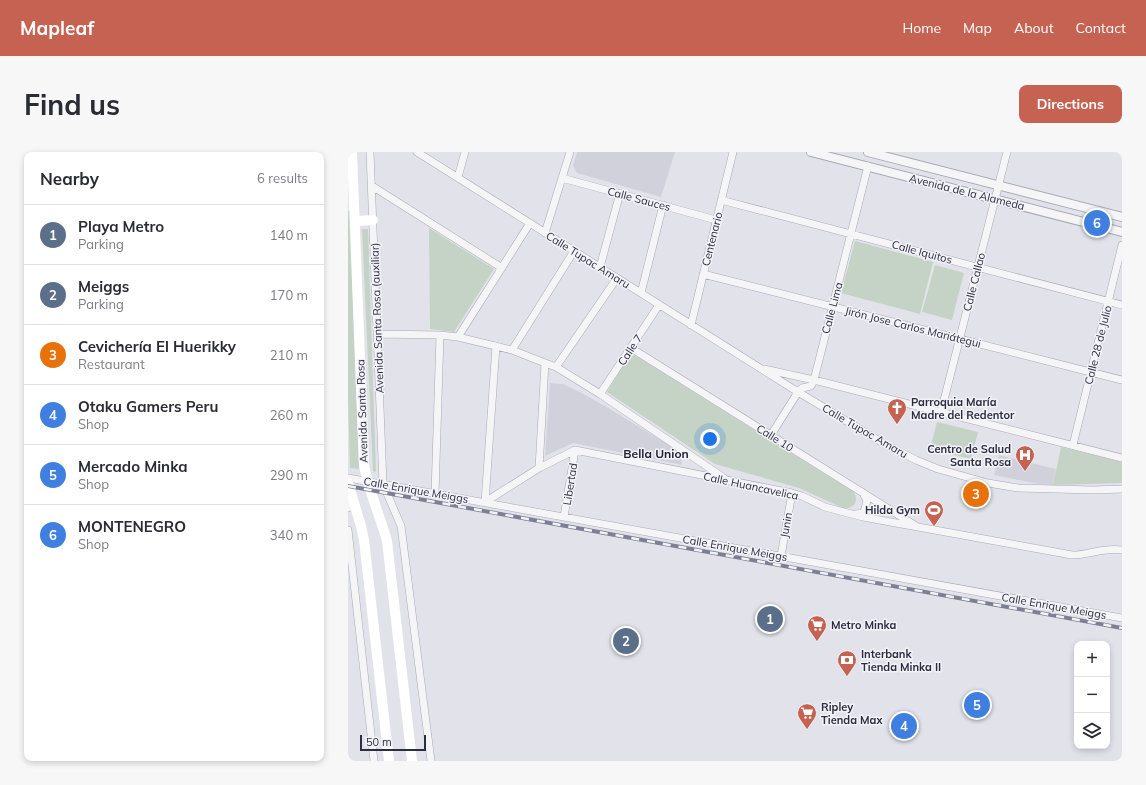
<!DOCTYPE html>
<meta charset="utf-8">
<style>
:root{--surface:#fff;--page:#f7f7f7;--text:#2b2b33;--muted:#7c7c81;--line:#e1e1e2;--accent:#c56251}
body{margin:0;font-family:Mulish,sans-serif;background:var(--page);color:var(--text)}
.controls{position:absolute;right:12px;bottom:12px;display:grid;overflow:hidden;border-radius:8px;box-shadow:0 2px 6px #0003}
.controls button{width:36px;height:36px;display:grid;place-items:center;padding:0;border:0;border-bottom:1px solid var(--line);background:var(--surface);color:var(--text);font:20px sans-serif}
.scale{position:absolute;left:12px;bottom:10px;width:66px;box-sizing:border-box;padding-left:4px;border:2px solid #2c2d41;border-top:0;font-size:11px;line-height:14px;white-space:nowrap;color:#2c2d41;-webkit-text-stroke:3px #f2f3f7;paint-order:stroke}
.you{position:absolute;left:362px;top:287px;width:14px;height:14px;margin:-10px;border:3px solid #fff;border-radius:50%;background:#1a73e8;box-shadow:0 0 0 6px #1a73e833}
.badge{display:grid;place-items:center;width:26px;height:26px;border-radius:50%;background:var(--accent);color:#fff;font-size:13px;font-weight:700}
.pin{position:absolute;translate:-50% -50%;border:2px solid #fff;box-shadow:0 1px 4px #0006}
.list{margin:0;padding:0;list-style:none}
h2{display:flex;justify-content:space-between;align-items:center;height:52px;margin:0;padding:0 16px;font-size:17px}
h2 small{font-size:13px;font-weight:400;color:var(--muted)}
.list li{display:grid;grid-template-columns:26px 1fr auto;gap:12px;align-items:center;box-sizing:border-box;height:60px;padding:0 16px;border-top:1px solid var(--line)}
.list b{display:block;font-size:15px;white-space:nowrap}
.list p{margin:0;font-size:13px;white-space:nowrap;color:var(--muted)}
.list em{font-size:13px;font-style:normal;color:var(--muted)}
.icon{flex:none;width:22px;height:22px;fill:none;stroke:currentColor;stroke-width:2;stroke-linecap:round;stroke-linejoin:round}
.map{position:relative;flex:none;width:774px;height:609px;overflow:hidden;border-radius:8px}
header{display:flex;align-items:center;gap:24px;box-sizing:border-box;height:56px;padding:0 20px;background:var(--accent);color:#fff}
header strong{font-size:19px}
nav{display:flex;gap:22px;margin-inline-start:auto;font-size:14px}
.intro{display:flex;align-items:center;justify-content:space-between;box-sizing:border-box;height:96px;padding:0 24px}
h1{margin:0;font-size:28px}
.button{padding:10px 18px;border-radius:8px;background:var(--accent);color:#fff;font-size:14px;font-weight:700}
main{display:flex;gap:24px;padding:0 24px}
aside{flex:1;background:var(--surface);border-radius:8px;box-shadow:0 2px 6px #0003}
.map>svg:first-child{display:block}
.built{fill:#d1d1db}
.green{fill:#c4d3c5}
.lines{fill:none;stroke-linecap:round;stroke-linejoin:round}
.minor-casing{stroke:#a8a9b4;stroke-width:8}
.tertiary-casing{stroke:#a8a9b4;stroke-width:10}
.minor{stroke:#f5f5f8;stroke-width:7}
.tertiary{stroke:#f5f5f8;stroke-width:8}
.secondary{stroke:#fff;stroke-width:10}
.rail-casing{stroke:#7d7f92;stroke-width:4}
.rail{stroke:#f2f3f7;stroke-width:2.5;stroke-dasharray:8;stroke-linecap:butt}
.labels{text-anchor:middle;dominant-baseline:central;stroke-width:3;stroke-linejoin:round;paint-order:stroke}
.street-label{font-size:11px;fill:#2c2d41;stroke:#f2f3f7}
.poi-label{font-size:11px;font-weight:bold;fill:#2c2d41;stroke:#f2f3f7;text-anchor:start}
.neighbourhood-label{font-size:12px;font-weight:bold;fill:#1e1e32;stroke:#f2f3f7}
</style>
<header>
<strong>Mapleaf</strong>
<nav><a>Home</a><a>Map</a><a>About</a><a>Contact</a></nav>
</header>
<div class="intro"><h1>Find us</h1><a class="button">Directions</a></div>
<main>
<aside>
<h2>Nearby<small>6 results</small></h2>
<ul class="list">
<li><span class="badge" style="background:#5c6f8a">1</span><div><b>Playa Metro</b><p>Parking</p></div><em>140 m</em></li>
<li><span class="badge" style="background:#5c6f8a">2</span><div><b>Meiggs</b><p>Parking</p></div><em>170 m</em></li>
<li><span class="badge" style="background:#e8710a">3</span><div><b>Cevichería El Huerikky</b><p>Restaurant</p></div><em>210 m</em></li>
<li><span class="badge" style="background:#3f7fe0">4</span><div><b>Otaku Gamers Peru</b><p>Shop</p></div><em>260 m</em></li>
<li><span class="badge" style="background:#3f7fe0">5</span><div><b>Mercado Minka</b><p>Shop</p></div><em>290 m</em></li>
<li><span class="badge" style="background:#3f7fe0">6</span><div><b>MONTENEGRO</b><p>Shop</p></div><em>340 m</em></li>
</ul>
</aside>
<div class="map">
<svg width="774" height="609" viewBox="0 0 774 609">
<rect width="100%" height="100%" fill="#e2e3ea"/>
<path class="built" d="M229,0H327L313,45L229,21L225,14Z
M202,231L215,232L230,239L257,254L331,299L334,313L225,291L197,304Z
M651,303L708,317L705,333L685,331L646,323Z"/>
<path class="green" d="M0,59H2L11,317L2,316L0,249Z
M81,76L146,117L106,180L82,177Z
M14,77H20L28,320L25,319Z
M507,89L585,110L572,162L493,141Z
M587,113L616,121L604,168L574,160Z
M283,201L506,340C511,350 506,357 495,356L451,336L367,312L259,240Z
M589,270L630,280L623,307L582,297Z
M713,295L774,310V331L705,333Z"/>
<g class="lines">
<g class="minor-casing">
<path id="minor" d="M22,0L35,332L53,374L83,609
M69,0L450,240L540,294L568,308L590,317L640,331L670,336L745,338L774,337
M110,25L117,0
M214,26L368,68
M24,34L154,116
M373,48L774,153
M197,81L222,0
M252,115L272,41
M355,122L774,228
M293,141L315,53
M343,173L385,0
M30,182L92,183L110,185L164,198L197,211L208,215L252,242L376,326
M110,185L182,71
M283,196L568,374
M164,198L226,99
M208,215L269,126
M416,217L466,228L774,306
M252,242L311,153
M593,260L659,0
M423,283L450,240L454,236L463,234L466,228L520,14
M725,293L774,93
M191,316L197,211
M0,326L774,466
M87,342L92,183
M137,350L191,316L227,298L444,341L454,344L477,355L515,365L724,403C743,403 754,395 774,398
M137,350L148,194
M0,356V340
M508,362L515,361L517,357L519,348L514,340
M216,365L227,298
M0,378L26,609
M433,404L444,341"/>
</g>
<g class="tertiary-casing">
<path id="tertiary" d="M463,0L774,80
M520,0L774,65"/>
</g>
<use href="#minor" class="minor"/>
<use href="#tertiary" class="tertiary"/>
<path class="secondary" d="M4,0L16,313C21,340 32,364 39,389L64,609
M7,69L25,68
M0,331L13,374L16,388L41,609"/>
<g class="rail-casing">
<path id="rail" d="M0,334L774,476"/>
</g>
<use href="#rail" class="rail"/>
</g>
<defs>
<g id="church-pin" transform="scale(1)"><path d="M0 17L-7.5 6A9.5 9.5 0 1 1 7.5 6Z" fill="#c56251" stroke="#f2f3f7"/><path d="M-1.2-6h2.4v3.5h3.3v2.4h-3.3V6h-2.4V-.1h-3.3v-2.4h3.3Z" fill="#fff"/></g>
<g id="hospital-pin" transform="scale(1)"><path d="M0 17L-7.5 6A9.5 9.5 0 1 1 7.5 6Z" fill="#c56251" stroke="#f2f3f7"/><path d="M-5-5h3v3.5h4V-5h3V5h-3V1.5h-4V5h-3Z" fill="#fff"/></g>
<g id="stadium-pin" transform="scale(1)"><path d="M0 17L-7.5 6A9.5 9.5 0 1 1 7.5 6Z" fill="#c56251" stroke="#f2f3f7"/><path d="M0-5a6.5 5 0 1 0 0 10a6.5 5 0 1 0 0-10ZM-3.5-1.8h7v3.6h-7Z" fill="#fff"/></g>
<g id="supermarket-pin" transform="scale(1)"><path d="M0 17L-7.5 6A9.5 9.5 0 1 1 7.5 6Z" fill="#c56251" stroke="#f2f3f7"/><path d="M-6-5.5h2.5l.6 2H6L4.5 2H-2.5L-4.4-4H-6ZM-1.5 3.2a1.3 1.3 0 1 0 .1 0ZM3 3.2a1.3 1.3 0 1 0 .1 0Z" fill="#fff"/></g>
<g id="bank-pin" transform="scale(1)"><path d="M0 17L-7.5 6A9.5 9.5 0 1 1 7.5 6Z" fill="#c56251" stroke="#f2f3f7"/><path d="M-6-4H6V4H-6ZM0-2.3a2.3 2.3 0 1 0 0 4.6a2.3 2.3 0 1 0 0-4.6Z" fill="#fff"/></g>
</defs>
<g fill-rule="evenodd">
<use href="#church-pin" x="549" y="256"/>
<use href="#hospital-pin" x="677" y="303"/>
<use href="#stadium-pin" x="586" y="358"/>
<use href="#supermarket-pin" x="469" y="473"/>
<use href="#bank-pin" x="499" y="508"/>
<use href="#supermarket-pin" x="459" y="561"/>
</g>
<g class="labels">
<g class="street-label">
<text transform="translate(619 40) rotate(14)">Avenida de la Alameda</text>
<text transform="translate(291 47) rotate(15)">Calle Sauces</text>
<text transform="translate(364 87) rotate(-76)">Centenario</text>
<text transform="translate(574 100) rotate(15)">Calle Iquitos</text>
<text transform="translate(240 108) rotate(32)">Calle Tupac Amaru</text>
<text transform="translate(626 130) rotate(-76)">Calle Callao</text>
<text transform="translate(484 156) rotate(-75)">Calle Lima</text>
<text transform="translate(29 166) rotate(-92)">Avenida Santa Rosa (auxiliar)</text>
<text transform="translate(565 175) rotate(14)">Jirón Jose Carlos Mariátegui</text>
<text transform="translate(750 193) rotate(-76)">Calle 28 de Julio</text>
<text transform="translate(282 198) rotate(-56)">Calle 7</text>
<text transform="translate(14 259) rotate(-92)">Avenida Santa Rosa</text>
<text transform="translate(517 279) rotate(30)">Calle Tupac Amaru</text>
<text transform="translate(427 286) rotate(32)">Calle 10</text>
<text transform="translate(222 332) rotate(-81)">Libertad</text>
<text transform="translate(403 334) rotate(12)">Calle Huancavelica</text>
<text transform="translate(68 338) rotate(10)">Calle Enrique Meiggs</text>
<text transform="translate(438 373) rotate(-80)">Junin</text>
<text transform="translate(387 396) rotate(10)">Calle Enrique Meiggs</text>
<text transform="translate(706 454) rotate(10)">Calle Enrique Meiggs</text>
</g>
<g class="poi-label">
<text x="563" y="250">Parroquia María<tspan x="563" dy="13">Madre del Redentor</tspan></text>
<text x="663" y="297" text-anchor="end">Centro de Salud<tspan x="663" dy="13">Santa Rosa</tspan></text>
<text x="572" y="358" text-anchor="end">Hilda Gym</text>
<text x="483" y="473">Metro Minka</text>
<text x="513" y="502">Interbank<tspan x="513" dy="13">Tienda Minka II</tspan></text>
<text x="473" y="555">Ripley<tspan x="473" dy="13">Tienda Max</tspan></text>
</g>
<g class="neighbourhood-label">
<text x="308" y="301">Bella Union</text>
</g>
</g>
</svg>
<div class="controls">
<button>+</button>
<button>−</button>
<button><svg class="icon" aria-label="layers" viewBox="0 0 24 24"><path d="M12 4l9 5-9 5-9-5zM3 14l9 5 9-5"/></svg></button>
</div>
<div class="scale">50 m</div>
<div class="you"></div>
<div class="pin badge" style="left:422px;top:467px;background:#5c6f8a">1</div>
<div class="pin badge" style="left:278px;top:489px;background:#5c6f8a">2</div>
<div class="pin badge" style="left:628px;top:342px;background:#e8710a">3</div>
<div class="pin badge" style="left:556px;top:574px;background:#3f7fe0">4</div>
<div class="pin badge" style="left:629px;top:553px;background:#3f7fe0">5</div>
<div class="pin badge" style="left:749px;top:71px;background:#3f7fe0">6</div>
</div>
</main>
